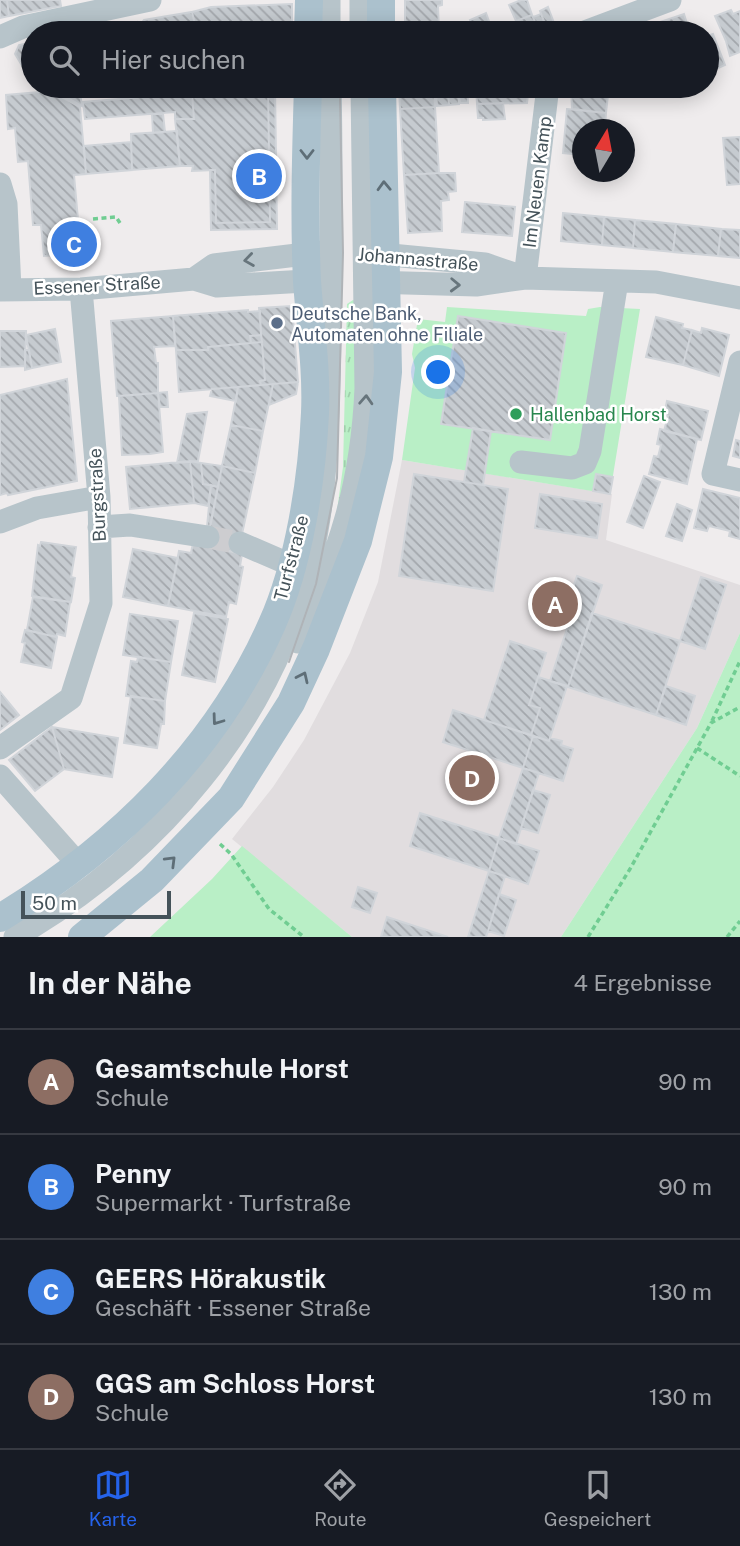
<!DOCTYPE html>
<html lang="de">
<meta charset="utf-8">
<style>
:root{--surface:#171b24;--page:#242831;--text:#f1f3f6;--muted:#9ea1a6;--line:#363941;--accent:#2563eb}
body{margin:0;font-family:"Public Sans",sans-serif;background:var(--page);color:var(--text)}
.compass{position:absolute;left:572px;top:119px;width:63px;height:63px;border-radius:50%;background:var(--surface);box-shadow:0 4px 18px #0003;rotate:10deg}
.scale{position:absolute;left:21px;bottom:18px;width:150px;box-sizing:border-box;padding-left:7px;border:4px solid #45535a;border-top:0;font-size:19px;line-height:24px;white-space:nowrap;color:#45535a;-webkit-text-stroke:5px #fff;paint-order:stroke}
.you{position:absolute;left:439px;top:373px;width:24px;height:24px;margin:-18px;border:5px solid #fff;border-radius:50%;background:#1a73e8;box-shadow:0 0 0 10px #1a73e833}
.badge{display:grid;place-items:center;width:46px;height:46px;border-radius:50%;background:var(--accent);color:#fff;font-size:23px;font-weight:700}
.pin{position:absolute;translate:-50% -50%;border:4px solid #fff;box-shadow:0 2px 7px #0006}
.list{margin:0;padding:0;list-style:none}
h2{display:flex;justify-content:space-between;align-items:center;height:91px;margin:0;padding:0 28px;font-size:30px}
h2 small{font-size:23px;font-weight:400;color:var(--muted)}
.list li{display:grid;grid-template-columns:46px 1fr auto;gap:21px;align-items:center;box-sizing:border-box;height:105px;padding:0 28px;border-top:2px solid var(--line)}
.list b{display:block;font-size:26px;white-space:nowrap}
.list p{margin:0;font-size:23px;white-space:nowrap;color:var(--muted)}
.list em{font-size:23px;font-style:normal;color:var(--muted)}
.icon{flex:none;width:38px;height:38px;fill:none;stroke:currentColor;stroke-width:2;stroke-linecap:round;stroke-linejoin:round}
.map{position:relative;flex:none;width:740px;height:937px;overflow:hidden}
.search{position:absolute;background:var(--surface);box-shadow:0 4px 18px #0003;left:21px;right:21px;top:21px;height:77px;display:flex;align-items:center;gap:18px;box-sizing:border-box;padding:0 24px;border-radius:38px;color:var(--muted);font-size:26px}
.sheet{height:511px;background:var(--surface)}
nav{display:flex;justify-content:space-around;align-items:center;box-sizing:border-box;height:98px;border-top:2px solid var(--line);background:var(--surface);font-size:19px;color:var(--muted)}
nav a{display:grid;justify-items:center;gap:4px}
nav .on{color:var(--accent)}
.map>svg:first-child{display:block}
.education{fill:#e1dddf}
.grass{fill:url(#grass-tufts)}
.park{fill:#b9efc6}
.building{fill:url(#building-back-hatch);stroke:#d0d4d9;stroke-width:2}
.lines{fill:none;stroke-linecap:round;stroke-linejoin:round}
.minor-tunnel{stroke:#cdcdd0;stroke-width:23;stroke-dasharray:23 11;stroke-linecap:butt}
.path{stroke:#70cd92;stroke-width:3.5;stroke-dasharray:5 3.5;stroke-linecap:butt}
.minor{stroke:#b7c4ca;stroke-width:23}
.major{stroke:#abc1cd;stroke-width:28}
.tram{stroke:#afb3b7;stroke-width:2}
.oneway{stroke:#5e6e77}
.oneway2{stroke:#67757c}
.service-dot{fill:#5c6f8a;stroke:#fff;stroke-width:2.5}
.leisure-dot{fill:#2e9e5b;stroke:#fff;stroke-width:2.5}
.labels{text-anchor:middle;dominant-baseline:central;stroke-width:5;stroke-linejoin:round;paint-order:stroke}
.street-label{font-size:18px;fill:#45535a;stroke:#fff}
.service-label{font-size:18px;fill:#4e5e75;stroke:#fff;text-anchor:start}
.leisure-label{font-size:18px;fill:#27864d;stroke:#fff;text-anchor:start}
</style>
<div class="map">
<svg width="740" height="937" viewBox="0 0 740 937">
<defs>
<pattern id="grass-tufts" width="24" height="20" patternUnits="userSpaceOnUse" patternTransform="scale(1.75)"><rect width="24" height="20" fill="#b9efc6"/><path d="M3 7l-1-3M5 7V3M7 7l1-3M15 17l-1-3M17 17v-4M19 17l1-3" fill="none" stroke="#a0cfac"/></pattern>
<pattern id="building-back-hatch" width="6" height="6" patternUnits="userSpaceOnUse" patternTransform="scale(1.75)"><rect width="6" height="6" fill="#c6cbd0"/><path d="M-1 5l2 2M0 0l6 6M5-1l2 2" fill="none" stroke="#a3a7ac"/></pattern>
</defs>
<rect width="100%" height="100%" fill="#efeced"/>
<path class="education" d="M402,460L612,494L606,540L740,585V633L697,728L561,937H352L232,839L273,787L304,740L350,653L378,582Z"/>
<path class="grass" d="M353,300L358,303L356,445L336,518L343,467L347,304Z"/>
<path class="park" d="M447,307L586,316L588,309L600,307L640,309L610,494L402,460L415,368L412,354L418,319L445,322Z
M740,633V937H561L697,728Z
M242,846L352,937H150L212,879Z"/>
<path class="building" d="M0,0H7L9,16L0,18Z
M7,0H60L61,6L9,16Z
M405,0H442V5L438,6L439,30H405Z
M521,0H527L532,15L516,21L509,5Z
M292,4V33H197L192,12L211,7Z
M548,7L554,23L546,26L540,11Z
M731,10L733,14L740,11V52L730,56L726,41L715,16Z
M192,12L197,33H139L138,28L144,20Z
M486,13L490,24L474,30L470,20Z
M541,14L547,30L539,33L533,17Z
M684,14L690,33H641L639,29Z
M532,15L536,24L519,30L516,21Z
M137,22L139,33H86Z
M490,24L493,33H475L474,30Z
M536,24L539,33H521L520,30Z
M405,30H439V33H406Z
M713,34L725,65L714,70L707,49V36Z
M33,42V73L27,74L15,54L19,45Z
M47,86H79L82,106Z
M194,86H268L270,222L216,223L215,170L192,171L193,166H180L175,119H194L192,93Z
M268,86H275L277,229L211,230L210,170H215L216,223L270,222Z
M399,86H434L435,107L400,109Z
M458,86L459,104L449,105L448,87Z
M467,86L468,103H460L458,87Z
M476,86H529L527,103L477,104Z
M571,86H609L606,113L572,109Z
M448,89L449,105L437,106L436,90Z
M51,91L80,107L86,174L74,175L81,253L44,256L41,225H33L28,161L18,162L15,128L8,129L6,95Z
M192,93L194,119H175V112L85,119L83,102Z
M503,103L505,119L483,120V118H478L477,104Z
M435,107L439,173L404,175L400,109Z
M567,109L606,113L605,126L611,127V130H582V155L563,153Z
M152,114H163L165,132L153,133Z
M177,131L180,166L132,170L131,134Z
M740,137V184L727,185L723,138Z
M131,142L132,170L86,174L84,146Z
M439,173H455L456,191L448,192L449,200L441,201L442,231L408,233L404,175Z
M465,202L515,207L512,236L462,232Z
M563,213L604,217L602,245L561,241Z
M604,217L635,220L633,248L602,245Z
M635,220L676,224L673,252L633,248Z
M676,224L721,229L718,256L673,252Z
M721,229L740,230V258L718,256Z
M292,306L298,382L261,385L260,381L265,380L259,308Z
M248,310V312L260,311L261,335L250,336L251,343L208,347V350H176L173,316Z
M173,316L175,346L154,347L156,363H158V393L117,396L111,321Z
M458,316L566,333L550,440L441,424Z
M656,317L683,324L682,328L692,330L683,365L646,357Z
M702,328L729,335L719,376L683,365L692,330L701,333Z
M55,329L61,362L32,368L26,335Z
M0,331H26L25,366L0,367Z
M261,335L262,342L251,343L250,336Z
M262,342L265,380L260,381L261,385L179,392L176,350H208V347Z
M25,350H29L32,368L25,370Z
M67,379L77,481L8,495L7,493L0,495V395Z
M298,382L296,394L269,405L273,384Z
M273,384L263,431L231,425L238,387Z
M238,387L236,401L210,396L212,389Z
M167,392L168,407H160L158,393Z
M158,393L163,452L150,454L122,455L119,396Z
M667,401L708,411L701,440L664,431L668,416L664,415Z
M207,412L198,461L177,463L187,414Z
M231,425L263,431L255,473L222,466Z
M473,428L491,431L483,485L464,482Z
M660,429L697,439L687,484L649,474L654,456L658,457L661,445L657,444Z
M736,440L740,441V458L733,456Z
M190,461L194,503L130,509L126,467Z
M190,461L201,463L203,484L211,485L208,506L194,503Z
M201,463L222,466L218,487L203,484Z
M222,466L255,473L238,553L206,546Z
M414,474L508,489L493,591L399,576Z
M596,474L613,477L610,494L593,491Z
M644,476L660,482L643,528L627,522Z
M211,485L218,487L210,528L207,527Z
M703,489L740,498V539L729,536L730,531L709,526L707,531L694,528Z
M540,494L602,504L597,538L535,528Z
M677,504L692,510L682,541L666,536Z
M41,542L76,547L71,577L75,578L71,602L32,596L38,545L40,546Z
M193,543L242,554L240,566L243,567L236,604L229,602L226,617L168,606L179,551L191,553Z
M133,549L178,558L168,606L123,597Z
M577,576L602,585L568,687L550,681L574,607L567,605Z
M701,577L726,585L705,649L680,641Z
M33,597L70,602L65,636L57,634L56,637L27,630Z
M194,613L228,619L215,682L182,675Z
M592,613L680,641L656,715L568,687Z
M130,614L178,621L171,662L123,655Z
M25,630L57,637L51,668L21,662L25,643L22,642Z
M510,641L546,653L529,705L540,708L531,735L484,720Z
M138,657L171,662L165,701L126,696L131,661L137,662Z
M538,677L567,686L549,741L531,735L540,708L529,705Z
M666,686L695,696L686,725L656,715Z
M0,692L19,715L0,730Z
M131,696L165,701L164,724H161L157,748L124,743Z
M453,710L533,736L523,768L443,742Z
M52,727L64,769L35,791L9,760Z
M52,727L118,738L112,777L64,769Z
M533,736L549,741L550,738L562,741L561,745L573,749L563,781L523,768Z
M523,768L539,773L516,844L499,838Z
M533,790L550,795L538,833L521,828Z
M420,813L499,838L489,871L410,846Z
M499,838L539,851L528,884L489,871Z
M489,871L505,876L488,931L486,937H468Z
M358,887L377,893L370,913L352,907Z
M499,894L516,900L504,936L488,931Z
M387,917L448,937H381Z"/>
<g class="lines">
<path class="minor-tunnel" d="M208,537L240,543"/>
<path class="path" d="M93,219L116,217L120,223
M712,721L740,661
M697,748L740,776
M220,844L231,854L269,909L304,937
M588,937L630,869L711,723L740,707
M727,937L740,921"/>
<path class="minor" d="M329,0V33
M361,0V33
M582,33L670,0
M0,37L23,27L150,0
M0,184L6,204L10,289
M370,253L485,264L523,277
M525,278L548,86
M194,279L214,265L322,252
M371,282L476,285L525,278L656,282L740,298
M0,290L81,289L194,279L217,286L323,280
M740,362L713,474L740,480
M521,462L572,468L585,463L590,451L617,281
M0,522L37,508L99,497
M99,527L130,525L208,537
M240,543L291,565
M298,642C339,554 362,486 366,388L362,86
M0,748L71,698L101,603L99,497L81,289
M0,776L79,865
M15,937C157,856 272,722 311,560C328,487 328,414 330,340C331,255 332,171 330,86"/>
<path class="major" d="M381,0V33
M308,33L309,0
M0,918C117,847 216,750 272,624C299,564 312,479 315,413C317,369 310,325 307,281C304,217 306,150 308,86
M82,937L152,880L231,798L291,703L316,649L358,541L379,457L388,372L382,86"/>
<path class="tram" d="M289,662L316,584L337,478L343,253L340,99"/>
</g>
<defs><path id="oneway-chevron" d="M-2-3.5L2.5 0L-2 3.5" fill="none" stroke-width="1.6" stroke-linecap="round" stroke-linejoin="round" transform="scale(1.75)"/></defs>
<g class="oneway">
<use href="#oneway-chevron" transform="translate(307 154) rotate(90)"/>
<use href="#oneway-chevron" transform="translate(384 186) rotate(-92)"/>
<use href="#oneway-chevron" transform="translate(303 677) rotate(-65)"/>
<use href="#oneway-chevron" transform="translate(217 720) rotate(126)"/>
<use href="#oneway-chevron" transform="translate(171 861) rotate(-45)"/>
</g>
<g class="oneway2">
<use href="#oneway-chevron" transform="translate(249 260) rotate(172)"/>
<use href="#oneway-chevron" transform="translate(455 285) rotate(2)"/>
<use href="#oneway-chevron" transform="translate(366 400) rotate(-87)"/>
</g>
<circle class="service-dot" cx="277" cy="323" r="7"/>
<circle class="leisure-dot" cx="516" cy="414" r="7"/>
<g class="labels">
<g class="street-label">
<text transform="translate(537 182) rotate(-83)">Im Neuen Kamp</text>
<text transform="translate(418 259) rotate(5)">Johannastraße</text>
<text transform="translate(97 285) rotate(-3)">Essener Straße</text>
<text transform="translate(97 495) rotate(-93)">Burgstraße</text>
<text transform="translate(291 558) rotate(-75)">Turfstraße</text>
</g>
<g class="service-label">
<text x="291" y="313">Deutsche Bank,<tspan x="291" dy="21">Automaten ohne Filiale</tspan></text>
</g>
<g class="leisure-label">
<text x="530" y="414">Hallenbad Horst</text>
</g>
</g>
</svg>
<svg class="compass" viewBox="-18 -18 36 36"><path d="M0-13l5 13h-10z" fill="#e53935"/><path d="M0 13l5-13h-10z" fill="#9ea1a6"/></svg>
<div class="scale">50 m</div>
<div class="you"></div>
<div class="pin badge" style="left:555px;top:604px;background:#8d6e63">A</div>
<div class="pin badge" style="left:259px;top:176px;background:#3f7fe0">B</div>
<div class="pin badge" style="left:74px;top:244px;background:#3f7fe0">C</div>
<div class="pin badge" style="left:472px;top:778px;background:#8d6e63">D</div>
<div class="search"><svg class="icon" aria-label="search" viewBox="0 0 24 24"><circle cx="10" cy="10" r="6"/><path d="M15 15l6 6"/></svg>Hier suchen</div>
</div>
<section class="sheet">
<h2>In der Nähe<small>4 Ergebnisse</small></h2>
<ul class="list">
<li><span class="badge" style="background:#8d6e63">A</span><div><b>Gesamtschule Horst</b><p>Schule</p></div><em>90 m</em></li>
<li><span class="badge" style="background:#3f7fe0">B</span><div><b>Penny</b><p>Supermarkt · Turfstraße</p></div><em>90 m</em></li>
<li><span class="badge" style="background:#3f7fe0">C</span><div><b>GEERS Hörakustik</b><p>Geschäft · Essener Straße</p></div><em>130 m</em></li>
<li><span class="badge" style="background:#8d6e63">D</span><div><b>GGS am Schloss Horst</b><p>Schule</p></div><em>130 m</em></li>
</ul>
</section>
<nav>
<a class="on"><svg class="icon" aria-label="map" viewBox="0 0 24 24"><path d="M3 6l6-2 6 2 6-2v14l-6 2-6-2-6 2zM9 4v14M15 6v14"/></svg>Karte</a>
<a><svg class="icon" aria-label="directions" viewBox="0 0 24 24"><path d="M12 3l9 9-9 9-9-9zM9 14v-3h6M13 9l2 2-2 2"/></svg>Route</a>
<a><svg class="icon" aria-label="saved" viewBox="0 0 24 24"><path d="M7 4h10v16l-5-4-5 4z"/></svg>Gespeichert</a>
</nav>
